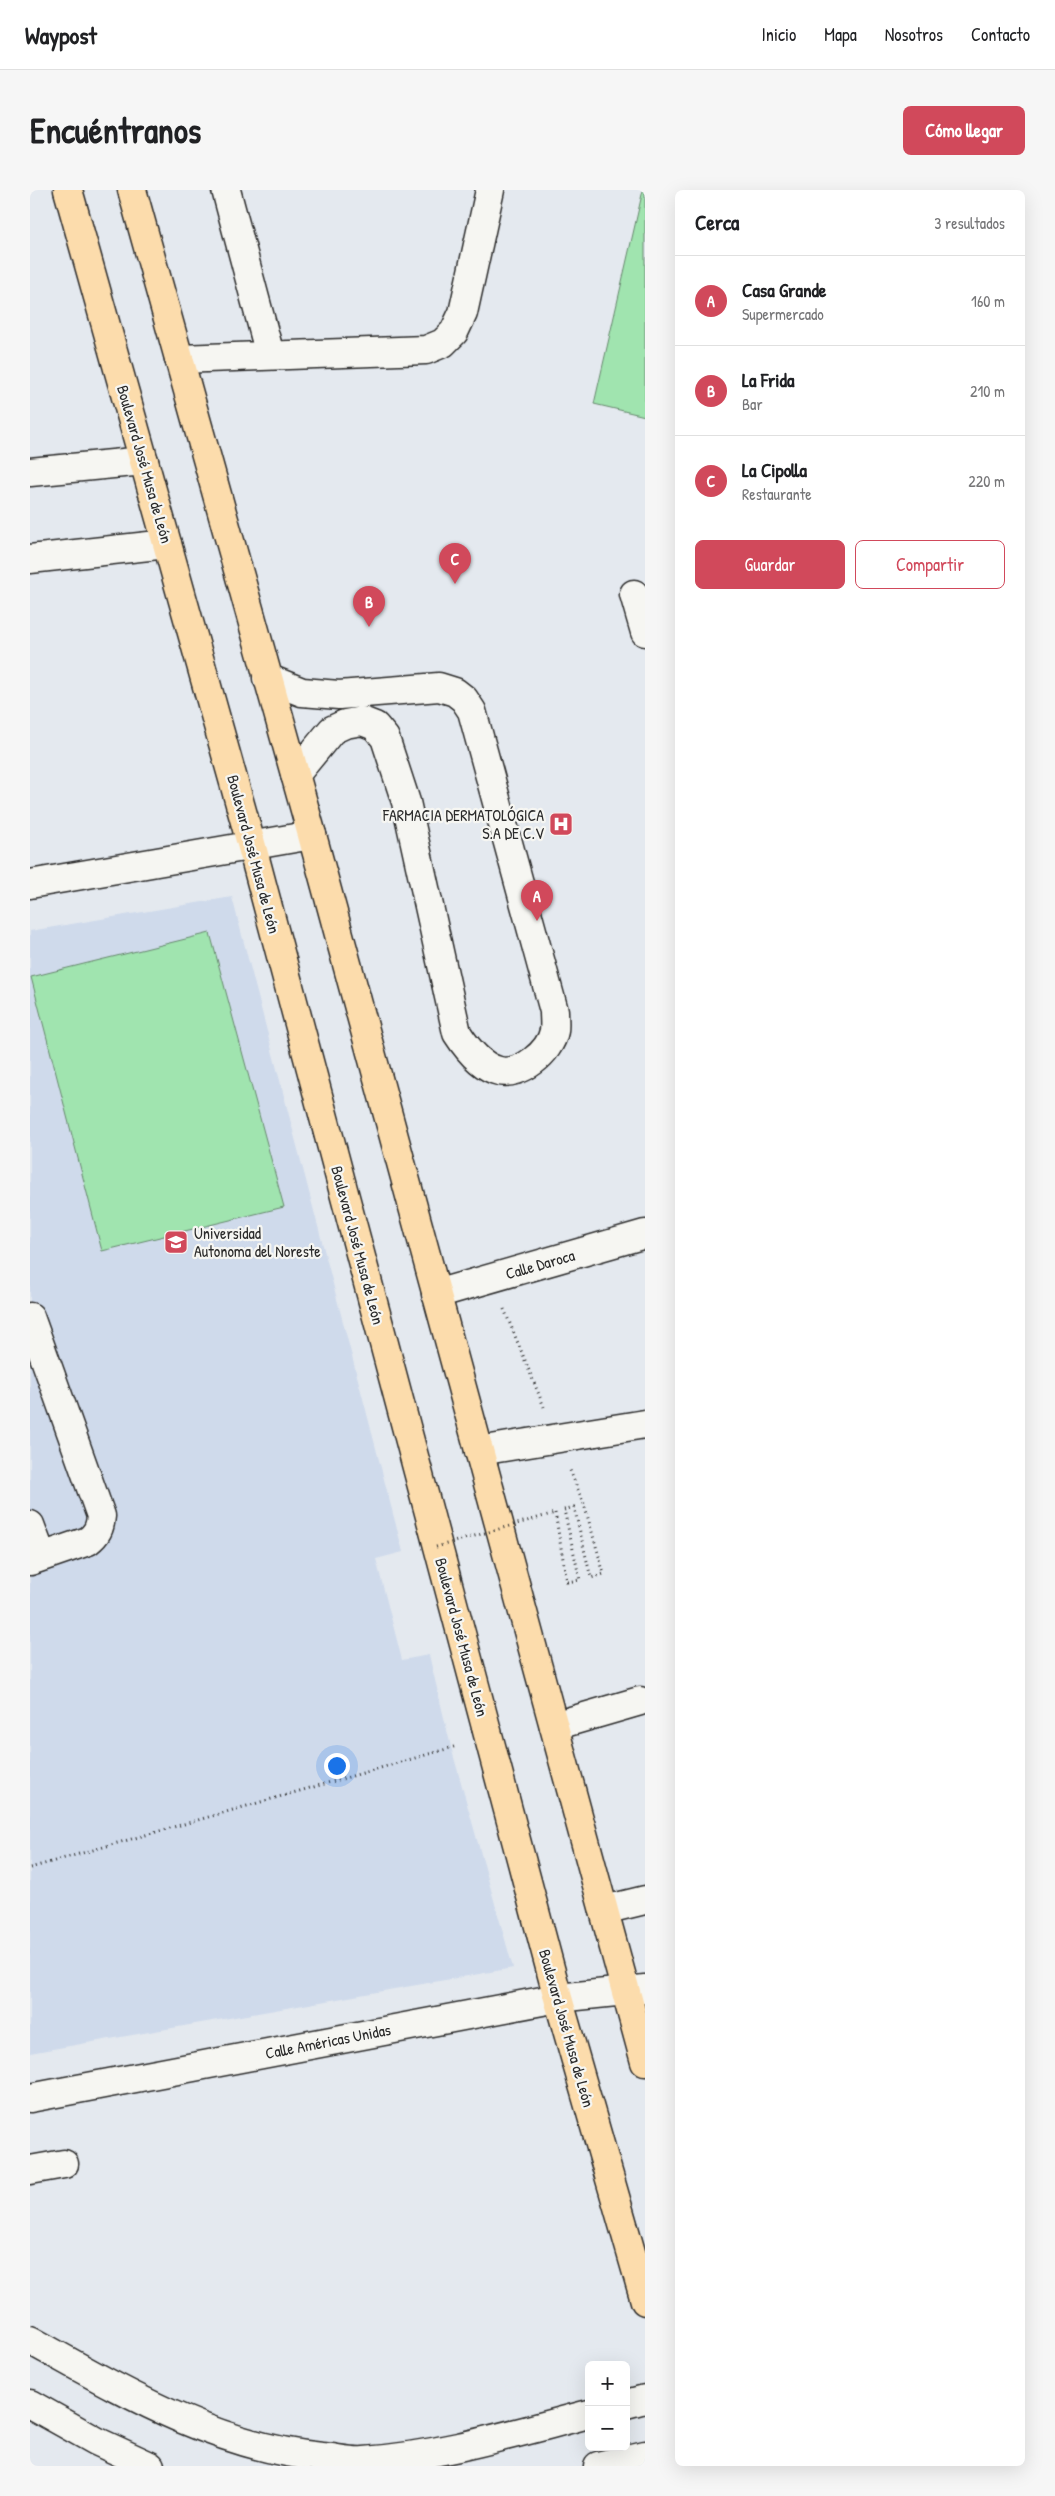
<!DOCTYPE html>
<html lang="es">
<meta charset="utf-8">
<style>
:root{--surface:#fff;--page:#f6f6f6;--text:#202124;--muted:#757577;--line:#e0e0e0;--accent:#d1495b}
body{margin:0;font-family:"Patrick Hand",sans-serif;background:var(--page);color:var(--text)}
.controls{position:absolute;right:15px;bottom:15px;display:grid;overflow:hidden;border-radius:8px;box-shadow:0 5px 20px #0002}
.controls button{width:45px;height:45px;display:grid;place-items:center;padding:0;border:0;border-bottom:1px solid var(--line);background:var(--surface);color:var(--text);font:25px sans-serif}
.you{position:absolute;left:306px;top:1575px;width:18px;height:18px;margin:-12px;border:4px solid #fff;border-radius:50%;background:#1a73e8;box-shadow:0 0 0 8px #1a73e833}
.badge{display:grid;place-items:center;width:32px;height:32px;border-radius:50%;background:var(--accent);color:#fff;font-size:16px;font-weight:700}
.pin{position:absolute;translate:-50% -41px;filter:drop-shadow(0 1px 2px #0008)}
.pin::after{content:'';position:absolute;top:26px;width:18px;height:15px;background:inherit;clip-path:polygon(0 0,100% 0,50% 100%)}
.list{margin:0;padding:0;list-style:none}
h2{display:flex;justify-content:space-between;align-items:center;height:65px;margin:0;padding:0 20px;font-size:21px}
h2 small{font-size:16px;font-weight:400;color:var(--muted)}
.list li{display:grid;grid-template-columns:32px 1fr auto;gap:15px;align-items:center;box-sizing:border-box;height:90px;padding:0 20px;border-top:1px solid var(--line)}
.list b{display:block;font-size:19px;white-space:nowrap}
.list p{margin:0;font-size:16px;white-space:nowrap;color:var(--muted)}
.list em{font-size:16px;font-style:normal;color:var(--muted)}
.actions{display:flex;gap:10px;padding:15px 20px}
.actions a{flex:1;padding:11px 0;border:1px solid var(--accent);border-radius:8px;text-align:center;font-size:18px;color:var(--accent)}
.actions .main{background:var(--accent);color:#fff}
.map{position:relative;flex:none;width:615px;height:2276px;overflow:hidden;border-radius:8px}
header{display:flex;align-items:center;gap:30px;box-sizing:border-box;height:70px;padding:0 25px;background:var(--surface);border-bottom:1px solid var(--line)}
header strong{font-size:24px}
nav{display:flex;gap:28px;margin-inline-start:auto;font-size:18px}
.intro{display:flex;align-items:center;justify-content:space-between;box-sizing:border-box;height:120px;padding:0 30px}
h1{margin:0;font-size:35px}
.button{padding:12px 22px;border-radius:8px;background:var(--accent);color:#fff;font-size:18px;font-weight:700}
main{display:flex;gap:30px;padding:0 30px}
aside{flex:1;background:var(--surface);border-radius:8px;box-shadow:0 5px 20px #0002}
.map>svg:first-child{display:block}
.built{fill:#cfdaeb}
.green{fill:#a0e4af;stroke:#66886d}
.lines{fill:none;stroke-linecap:round;stroke-linejoin:round}
.minor-casing{stroke:#2b2b2b;stroke-width:31}
.major-casing{stroke:#2b2b2b;stroke-width:31}
.path{stroke:#2b2b2b;stroke-width:3;stroke-dasharray:1 4;stroke-linecap:butt}
.minor{stroke:#f6f6f2;stroke-width:28}
.major{stroke:#fcdcac;stroke-width:28}
.path-bridge{stroke:#2b2b2b;stroke-width:3;stroke-dasharray:1 4;stroke-linecap:butt}
.labels{text-anchor:middle;dominant-baseline:central;stroke-width:4.5;stroke-linejoin:round;paint-order:stroke}
.street-label{font-size:16px;fill:#2b2b2b;stroke:#f6f6f2}
.poi-label{font-size:16px;fill:#2b2b2b;stroke:#f6f6f2;text-anchor:end}
</style>
<header>
<strong>Waypost</strong>
<nav><a>Inicio</a><a>Mapa</a><a>Nosotros</a><a>Contacto</a></nav>
</header>
<div class="intro"><h1>Encuéntranos</h1><a class="button">Cómo llegar</a></div>
<main>
<div class="map">
<svg width="615" height="2276" viewBox="0 0 615 2276">
<rect width="100%" height="100%" fill="#e4e9ef"/>
<filter id="ink" filterUnits="userSpaceOnUse"><feTurbulence type="fractalNoise" baseFrequency=".02" numOctaves="2"/><feDisplacementMap in="SourceGraphic" scale="10" xChannelSelector="R" yChannelSelector="G"/><feConvolveMatrix kernelMatrix="1 2 1 2 8 2 1 2 1" color-interpolation-filters="sRGB"/></filter>
<g filter="url(#ink)">
<path class="built" d="M202,707L373,1362L346,1369L372,1470L399,1465L421,1557L483,1778L0,1863V741Z"/>
<path class="green" d="M613,0H615V226L564,214Z
M180,743L254,1017L72,1061L1,787Z"/>
<g class="lines">
<g class="minor-casing">
<path id="minor" d="M196,0L240,165
M149,169L396,160L413,153L424,142L433,123L460,0
M0,282L114,271
M0,369L137,354
M604,404L615,442
M237,488L272,502L309,505L409,497L425,502L434,509L442,521L524,821C524,828 525,835 524,841C520,862 491,886 469,881C451,877 436,857 427,843L376,612L355,548L345,536L332,531L315,534L302,540L265,585
M0,694L282,645
M406,1104L615,1044
M0,1127L71,1326C70,1338 67,1344 58,1351L0,1371
M449,1261L615,1234
M0,1335L12,1367
M524,1536L610,1511
M574,1720L615,1710
M0,1908L528,1808L615,1799
M0,1980L34,1974
M0,2150C92,2201 185,2257 292,2267C306,2268 320,2272 334,2271C410,2266 485,2243 559,2224
M0,2214L66,2251L120,2276
M596,2214L615,2209
M568,2276L615,2265"/>
</g>
<g class="major-casing">
<path id="major" d="M38,0L222,657L528,1808L615,2111
M102,0L282,645L615,1872"/>
</g>
<path class="path" d="M474,1119L514,1217
M525,1323L537,1392L550,1390L534,1320L544,1317L561,1388L574,1384L554,1314L539,1278
M0,1678L427,1556"/>
<use href="#minor" class="minor"/>
<use href="#major" class="major"/>
<path class="path-bridge" d="M406,1357L525,1323"/>
</g>
</g>
<defs>
<g id="hospital-square" transform="scale(1.25)"><rect x="-9" y="-9" width="18" height="18" rx="4" fill="#d1495b" stroke="#f6f6f2"/><path d="M-5-5h3v3.5h4V-5h3V5h-3V1.5h-4V5h-3Z" fill="#fff"/></g>
<g id="university-square" transform="scale(1.25)"><rect x="-9" y="-9" width="18" height="18" rx="4" fill="#d1495b" stroke="#f6f6f2"/><path d="M0-5L7-2L0 1L-7-2ZM-4 1L0 2.5L4 1V4Q0 6-4 4Z" fill="#fff"/></g>
</defs>
<g fill-rule="evenodd">
<use href="#hospital-square" x="531" y="634"/>
<use href="#university-square" x="146" y="1052"/>
</g>
<g class="labels">
<g class="street-label">
<text transform="translate(115 274) rotate(74)">Boulevard José Musa de León</text>
<text transform="translate(224 664) rotate(75)">Boulevard José Musa de León</text>
<text transform="translate(328 1055) rotate(75)">Boulevard José Musa de León</text>
<text transform="translate(510 1074) rotate(-16)">Calle Daroca</text>
<text transform="translate(432 1447) rotate(75)">Boulevard José Musa de León</text>
<text transform="translate(537 1838) rotate(74)">Boulevard José Musa de León</text>
<text transform="translate(298 1851) rotate(-11)">Calle Américas Unidas</text>
</g>
<g class="poi-label">
<text x="514" y="625">FARMACIA DERMATOLÓGICA<tspan x="514" dy="18">S.A DE C.V</tspan></text>
<text x="164" y="1043" text-anchor="start">Universidad<tspan x="164" dy="18">Autonoma del Noreste</tspan></text>
</g>
</g>
</svg>
<div class="controls">
<button>+</button>
<button>−</button>
</div>
<div class="you"></div>
<div class="pin badge" style="left:507px;top:731px">A</div>
<div class="pin badge" style="left:339px;top:437px">B</div>
<div class="pin badge" style="left:425px;top:394px">C</div>
</div>
<aside>
<h2>Cerca<small>3 resultados</small></h2>
<ul class="list">
<li><span class="badge">A</span><div><b>Casa Grande</b><p>Supermercado</p></div><em>160 m</em></li>
<li><span class="badge">B</span><div><b>La Frida</b><p>Bar</p></div><em>210 m</em></li>
<li><span class="badge">C</span><div><b>La Cipolla</b><p>Restaurante</p></div><em>220 m</em></li>
</ul>
<div class="actions"><a class="main">Guardar</a><a>Compartir</a></div>
</aside>
</main>
